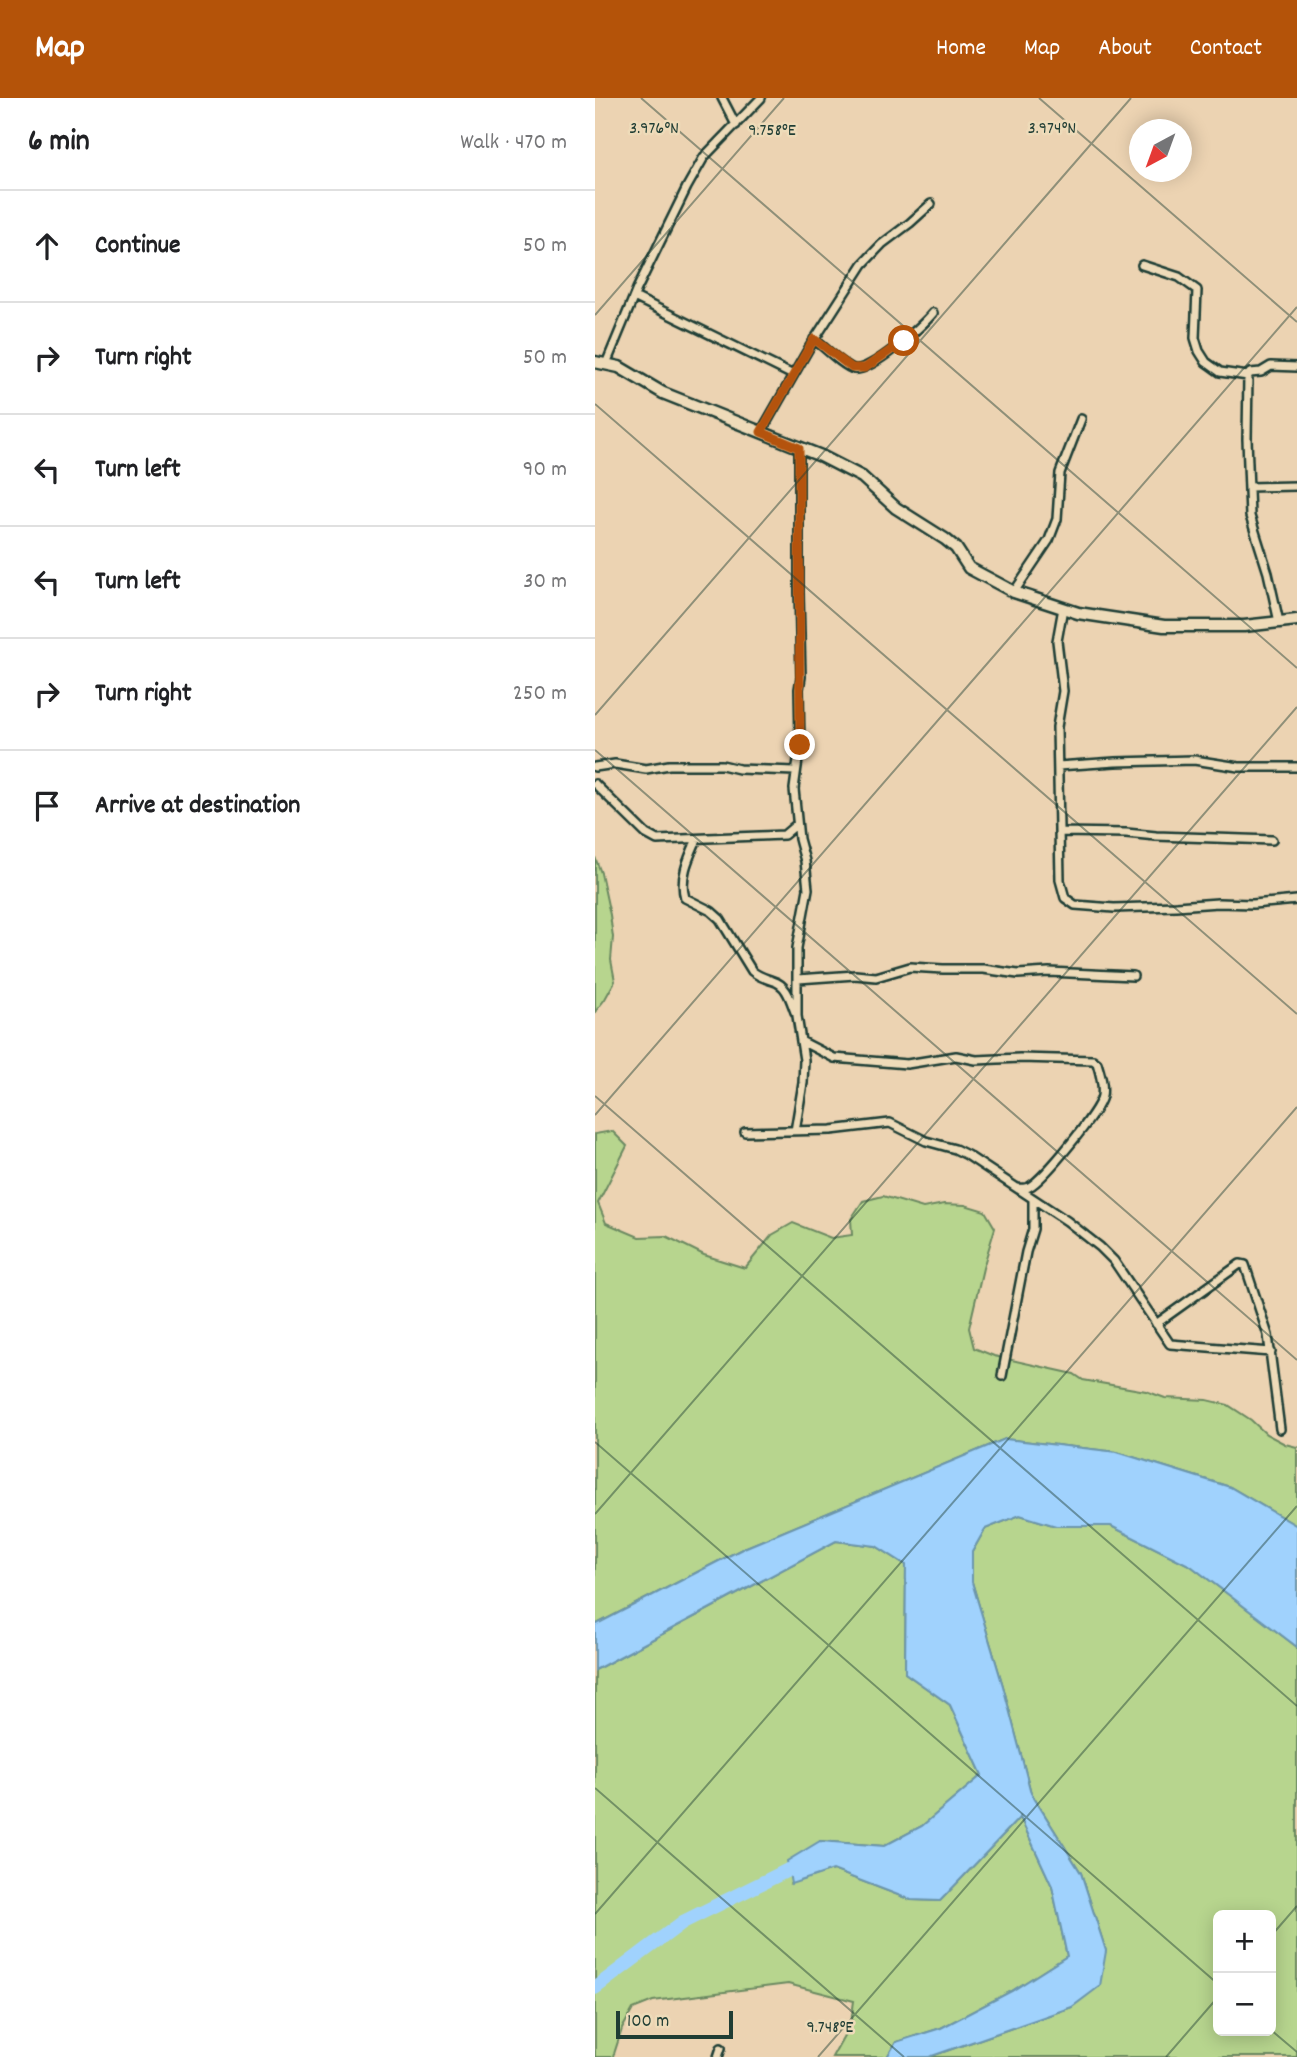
<!DOCTYPE html>
<meta charset="utf-8">
<style>
:root{--surface:#fff;--page:#f2f2f2;--text:#202124;--muted:#757577;--line:#e0e0e0;--accent:#b45309}
body{margin:0;font-family:Dekko,sans-serif;background:var(--page);color:var(--text)}
.controls{position:absolute;right:21px;bottom:21px;display:grid;overflow:hidden;border-radius:10px;box-shadow:0 4px 18px #0003}
.controls button{width:63px;height:63px;display:grid;place-items:center;padding:0;border:0;border-bottom:2px solid var(--line);background:var(--surface);color:var(--text);font:35px sans-serif}
.compass{position:absolute;left:534px;top:21px;width:63px;height:63px;border-radius:50%;background:var(--surface);box-shadow:0 4px 18px #0003;rotate:221deg}
.scale{position:absolute;left:21px;bottom:18px;width:117px;box-sizing:border-box;padding-left:7px;border:4px solid #1f3d34;border-top:0;font-size:19px;line-height:24px;white-space:nowrap;color:#1f3d34;-webkit-text-stroke:5px #eedbb9;paint-order:stroke}
.stop{position:absolute;width:21px;height:21px;margin:-16px;border:5px solid #b45309;border-radius:50%;background:#fff}
.stop.end{background:#b45309;border-color:#fff;box-shadow:0 2px 7px #0008}
.list{margin:0;padding:0;list-style:none}
h2{display:flex;justify-content:space-between;align-items:center;height:91px;margin:0;padding:0 28px;font-size:30px}
h2 small{font-size:23px;font-weight:400;color:var(--muted)}
.list li{display:grid;grid-template-columns:46px 1fr auto;gap:21px;align-items:center;box-sizing:border-box;height:112px;padding:0 28px;border-top:2px solid var(--line)}
.list b{display:block;font-size:26px;white-space:nowrap}
.list em{font-size:23px;font-style:normal;color:var(--muted)}
.icon{flex:none;width:38px;height:38px;fill:none;stroke:currentColor;stroke-width:2;stroke-linecap:round;stroke-linejoin:round}
.map{position:relative;flex:none;width:702px;height:1959px;overflow:hidden}
header{display:flex;align-items:center;gap:42px;box-sizing:border-box;height:98px;padding:0 35px;background:var(--accent);color:#fff}
header strong{font-size:33px}
nav{display:flex;gap:38px;margin-inline-start:auto;font-size:24px}
main{display:flex}
aside{flex:1;background:var(--surface)}
.map>svg:first-child{display:block}
.green{fill:#b7d58e;stroke:#6b8961;stroke-width:2;fill-rule:evenodd}
.water{fill:#a0d2fd;stroke:#6c96ad;stroke-width:2}
.lines{fill:none;stroke-linecap:round;stroke-linejoin:round}
.river{stroke:#a0d2fd;stroke-width:14}
.minor-casing{stroke:#1f3d34;stroke-width:12}
.secondary-casing{stroke:#1f3d34;stroke-width:15}
.minor{stroke:#eedbb9;stroke-width:7}
.secondary{stroke:#eedbb9;stroke-width:10}
.route{stroke:#b45309;stroke-width:9}
.ticks{fill:none;stroke:#1f3d34;stroke-width:2;stroke-opacity:0.45}
.ticks-label{font-size:18px;text-anchor:middle;fill:#1f3d34;stroke:#eedbb9;stroke-width:5;stroke-linejoin:round;paint-order:stroke}
</style>
<header>
<strong>Map</strong>
<nav><a>Home</a><a>Map</a><a>About</a><a>Contact</a></nav>
</header>
<main>
<aside>
<h2>6 min<small>Walk · 470 m</small></h2>
<ul class="list">
<li><svg class="icon" aria-label="ahead" viewBox="0 0 24 24"><path d="M12 20V5M6 11l6-6 6 6"/></svg><div><b>Continue</b></div><em>50 m</em></li>
<li><svg class="icon" aria-label="right" viewBox="0 0 24 24"><path d="M7 20v-9h11M14 6l5 5-5 5"/></svg><div><b>Turn right</b></div><em>50 m</em></li>
<li><svg class="icon" aria-label="left" viewBox="0 0 24 24"><path d="M17 20v-9H6M10 6l-5 5 5 5"/></svg><div><b>Turn left</b></div><em>90 m</em></li>
<li><svg class="icon" aria-label="left" viewBox="0 0 24 24"><path d="M17 20v-9H6M10 6l-5 5 5 5"/></svg><div><b>Turn left</b></div><em>30 m</em></li>
<li><svg class="icon" aria-label="right" viewBox="0 0 24 24"><path d="M7 20v-9h11M14 6l5 5-5 5"/></svg><div><b>Turn right</b></div><em>250 m</em></li>
<li><svg class="icon" aria-label="arrive" viewBox="0 0 24 24"><path d="M6 21V4h12l-3 4 3 4H6"/></svg><div><b>Arrive at destination</b></div></li>
</ul>
</aside>
<div class="map">
<svg width="702" height="1959" viewBox="0 0 702 1959">
<rect width="100%" height="100%" fill="#ecd3b2"/>
<filter id="ink" filterUnits="userSpaceOnUse"><feTurbulence type="fractalNoise" baseFrequency=".0143" numOctaves="2"/><feDisplacementMap in="SourceGraphic" scale="14" xChannelSelector="R" yChannelSelector="G"/><feConvolveMatrix kernelMatrix="1 2 1 2 8 2 1 2 1" color-interpolation-filters="sRGB"/></filter>
<g filter="url(#ink)">
<path class="green" d="M0,759L6,775L15,817L18,839L16,862L20,883L10,901L0,914Z
M17,1033L32,1048L3,1105L11,1125L44,1139L71,1138L109,1157L150,1170L177,1137L198,1125L236,1140L257,1137L256,1121L268,1103L288,1098L328,1110L349,1106L370,1107L390,1113L400,1130L388,1170L374,1230L379,1250L399,1258L479,1276L488,1282L551,1293L570,1300L612,1302L633,1307L656,1322L671,1336L690,1346L702,1349V1428L635,1389L522,1354L410,1341L149,1450L0,1527V1036Z
M425,1417L461,1428H516L596,1468L702,1549V1959H334L477,1909L511,1853L486,1775L436,1695L408,1588L377,1484V1454L390,1431ZM623,1817H676V1933H623Z
M241,1443L281,1448L311,1467L310,1575L355,1607L387,1677L327,1728L289,1748L225,1743L196,1785L238,1772L316,1802L345,1803L425,1719L457,1788L472,1858L417,1893L346,1930L301,1944L292,1959H237L256,1925L259,1903L193,1886L58,1903L38,1911L27,1931L18,1959H0V1572Z"/>
<path class="water" d="M410,1341L522,1354L635,1389L702,1428V1549L596,1468L516,1428H461L425,1417L390,1431L377,1454V1484L408,1588L436,1695L486,1775L511,1853L505,1888L477,1909L334,1959H292L301,1944L346,1930L417,1893L472,1858L457,1788L425,1719L345,1803L316,1802L238,1772L196,1786L192,1763L225,1743L289,1748L327,1728L387,1677L355,1607L310,1575L311,1467L281,1448L241,1443L0,1572V1527L149,1450Z"/>
<g class="lines">
<path class="river" d="M0,1890L88,1824L193,1772"/>
<g class="minor-casing">
<path id="minor" d="M127,0L141,27
M547,167L584,179L602,192L600,240L604,253L611,264L625,274L653,278L655,275L666,274L676,268L702,269
M39,199L198,277
M219,241C229,249 248,268 259,271C275,275 327,228 338,215
M11,266L42,191L92,89L109,59L166,0
M653,278L652,341L655,418L673,475L684,524
M166,334L214,250L268,166L287,146L315,125L336,106
M654,389L702,388
M419,494L454,442L462,421L465,375L486,321
M468,510L462,543L468,593L462,629L465,782L470,800L480,807L519,810L581,808L623,805L658,806L702,802
M463,668L520,664L599,662L644,669H702
M0,669L20,666L51,671L74,667H127L144,671L200,673
M0,686L51,736L62,742L189,737L202,726
M465,734L531,735L561,738L677,742
M102,741C94,759 84,780 90,800L116,813L125,821L157,873C164,879 170,880 178,883C192,887 195,901 200,914
M203,881L260,877L281,879L315,869L348,871H388L423,876L454,874L538,878
M206,943L239,960L312,966L361,958L381,962L425,960L498,962L502,965C505,975 509,987 507,998C504,1014 449,1081 434,1089C430,1091 428,1090 423,1090
M200,1033L208,985L209,962L202,918V850L213,791L210,763L204,741L199,691L205,647L204,591L206,579L204,494V350
M150,1034L236,1032L295,1025L331,1043L360,1051L372,1057L472,1123L505,1149L519,1163L575,1246L676,1254
M561,1226L645,1166L650,1167L673,1237L685,1331
M407,1278L431,1154L438,1131V1102
M123,1959L126,1950"/>
</g>
<g class="secondary-casing">
<path id="secondary" d="M0,264L24,269L68,295L226,358L267,379L301,410L350,441L361,450L374,470L419,494L483,515L569,528H649L702,522"/>
</g>
<use href="#minor" class="minor"/>
<use href="#secondary" class="secondary"/>
</g>
</g>
<g class="lines" filter="url(#ink)">
<path class="route" d="M205,647L204,350L166,334L219,241L257,270H270L309,243"/>
</g>
<path class="ticks" d="M46,0L702,570M444,0L702,224M0,217L189,0M0,306L702,916M0,617L536,0M0,652L702,1262M0,998L702,1608M0,1017L702,209M0,1344L623,1886M0,1416L702,609M0,1690L309,1959M0,1816L702,1009M676,1838L702,1808M676,1932L702,1954M223,1959L702,1408M571,1959L623,1899"/>
<g class="ticks-label">
<text x="59" y="35">3.976°N</text>
<text x="457" y="35">3.974°N</text>
<text x="177" y="37">9.758°E</text>
<text x="235" y="1934">9.748°E</text>
</g>
</svg>
<div class="controls">
<button>+</button>
<button>−</button>
</div>
<svg class="compass" viewBox="-18 -18 36 36"><path d="M0-13l5 13h-10z" fill="#e53935"/><path d="M0 13l5-13h-10z" fill="#757577"/></svg>
<div class="scale">100 m</div>
<div class="stop" style="left:309px;top:243px"></div>
<div class="stop end" style="left:205px;top:647px"></div>
</div>
</main>
